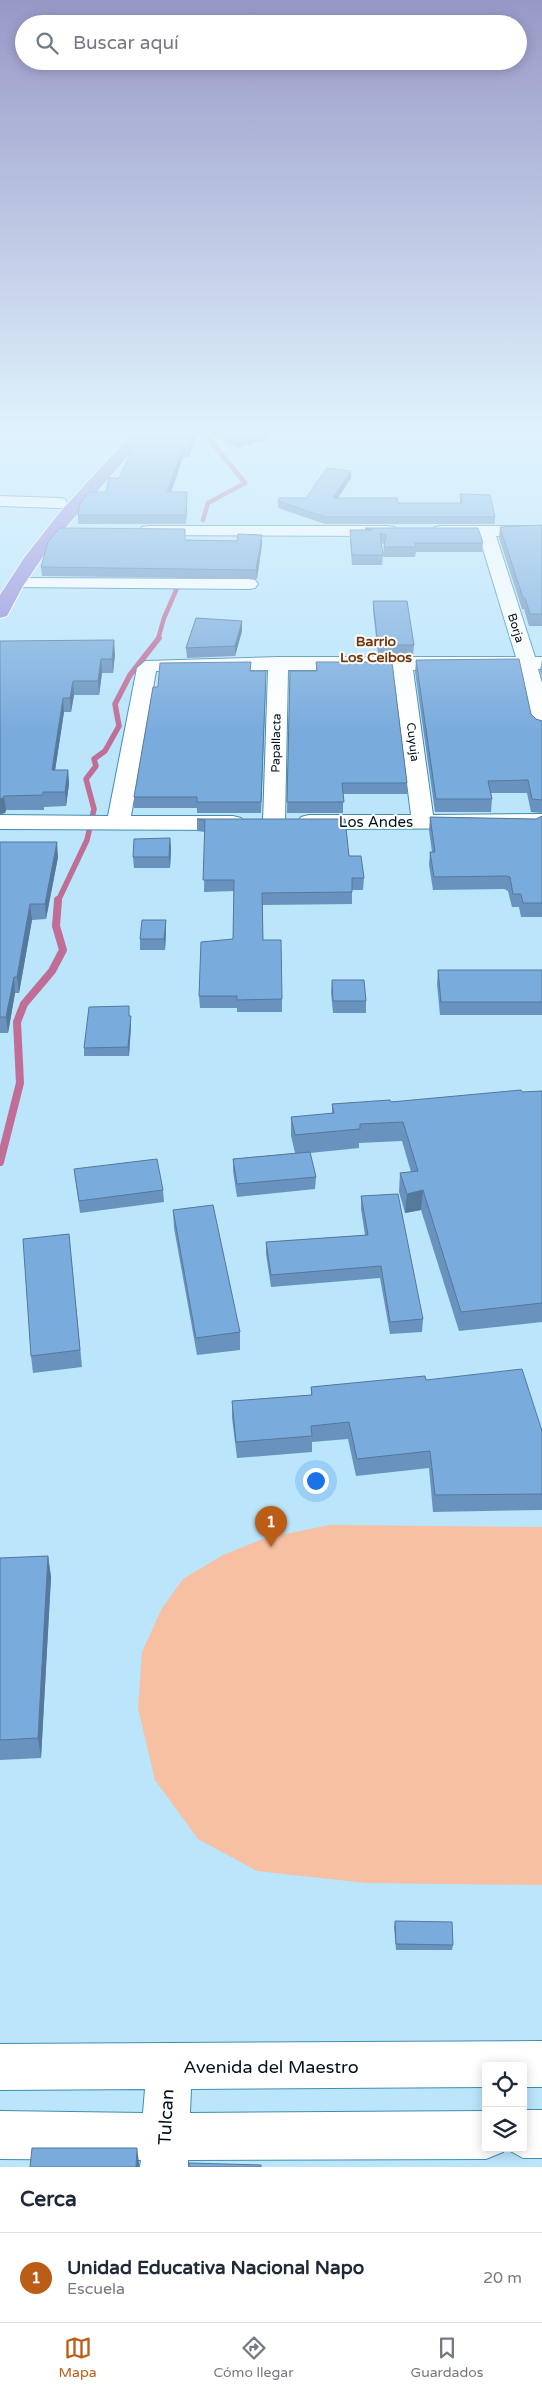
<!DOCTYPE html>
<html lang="es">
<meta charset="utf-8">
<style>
:root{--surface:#fff;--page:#f6f6f7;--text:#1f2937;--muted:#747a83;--line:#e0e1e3;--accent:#bc5d17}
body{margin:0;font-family:"Varela Round",sans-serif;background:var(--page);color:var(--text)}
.controls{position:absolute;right:15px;bottom:15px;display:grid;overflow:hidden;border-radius:5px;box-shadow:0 2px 12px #0003}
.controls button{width:45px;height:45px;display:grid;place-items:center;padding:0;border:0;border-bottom:1px solid var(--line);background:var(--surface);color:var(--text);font:25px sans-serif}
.you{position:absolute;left:315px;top:1480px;width:18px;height:18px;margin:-12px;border:4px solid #fff;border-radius:50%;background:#1a73e8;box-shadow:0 0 0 8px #1a73e833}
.badge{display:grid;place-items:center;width:32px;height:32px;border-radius:50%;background:var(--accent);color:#fff;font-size:16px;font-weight:700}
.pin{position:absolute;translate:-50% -41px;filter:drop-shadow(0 1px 2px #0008)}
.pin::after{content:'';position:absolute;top:26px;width:18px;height:15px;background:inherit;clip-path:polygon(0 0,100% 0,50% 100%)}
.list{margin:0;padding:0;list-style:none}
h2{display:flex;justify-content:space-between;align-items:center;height:65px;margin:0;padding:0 20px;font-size:21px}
h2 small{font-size:16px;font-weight:400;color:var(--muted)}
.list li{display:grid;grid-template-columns:32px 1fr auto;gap:15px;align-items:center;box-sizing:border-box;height:90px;padding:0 20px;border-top:1px solid var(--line)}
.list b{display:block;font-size:19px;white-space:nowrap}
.list p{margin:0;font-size:16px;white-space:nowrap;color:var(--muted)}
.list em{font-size:16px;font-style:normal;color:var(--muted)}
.icon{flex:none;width:28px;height:28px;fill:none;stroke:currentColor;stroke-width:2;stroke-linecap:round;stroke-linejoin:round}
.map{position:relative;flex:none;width:542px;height:2167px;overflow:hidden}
.search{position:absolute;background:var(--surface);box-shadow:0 2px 12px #0003;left:15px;right:15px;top:15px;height:55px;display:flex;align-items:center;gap:12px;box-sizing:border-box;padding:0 18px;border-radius:28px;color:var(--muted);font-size:19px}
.sheet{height:155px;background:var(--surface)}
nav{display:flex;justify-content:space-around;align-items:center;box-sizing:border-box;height:70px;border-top:1px solid var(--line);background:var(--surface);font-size:14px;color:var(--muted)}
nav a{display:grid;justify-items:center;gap:2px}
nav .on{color:var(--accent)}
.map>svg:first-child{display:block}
.green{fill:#f7c0a2}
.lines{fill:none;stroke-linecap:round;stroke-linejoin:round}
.stream-far2{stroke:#c06e96;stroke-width:4.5}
.stream-far1{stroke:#c06e96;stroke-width:5.5}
.stream{stroke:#c06e96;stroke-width:8}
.street-casing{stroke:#428daf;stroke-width:2}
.highway-casing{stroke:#fff;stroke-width:2}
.street{fill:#fff;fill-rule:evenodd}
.highway{fill:#9588d9;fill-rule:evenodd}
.wall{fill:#6993be}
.shaded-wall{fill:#55789b}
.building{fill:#7aabdd;stroke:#55789b}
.labels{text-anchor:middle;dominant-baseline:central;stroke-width:4;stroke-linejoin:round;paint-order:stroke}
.far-street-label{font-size:12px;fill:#00111b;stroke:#fff}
.far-neighbourhood-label{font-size:14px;font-weight:bold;fill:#75380d;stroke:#fff}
.street-label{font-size:15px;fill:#00111b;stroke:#fff}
.near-street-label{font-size:18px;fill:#00111b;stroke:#fff}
</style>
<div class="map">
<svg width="542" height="2167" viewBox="0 0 542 2167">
<rect width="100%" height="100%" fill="#bae5fb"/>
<path class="green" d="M330,1525L542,1527V1885L366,1883L257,1871L198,1839L155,1780L138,1708L142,1652L162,1608L183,1579L223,1555L265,1538Z"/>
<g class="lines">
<path class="stream-far2" d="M77,429L78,431
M187,436L205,434L245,483L208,503L203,520
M158,639L164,618L181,579"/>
<path class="stream-far1" d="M58,901L87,840L94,809L86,779L96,766L94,759L105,751L119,726L115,704L130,675L159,638"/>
<path class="stream" d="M0,1162L20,1083L17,1022L24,1004L52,971L63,950L56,926L58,900"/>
<g class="street-casing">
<path id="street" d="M0,496L59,498L65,499L67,503L65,507L59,508L0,506Z
M148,526H388L394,527L397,531L394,535L388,536L142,535L139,531L142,527Z
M441,526H542V536H496L535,657H542V669H538L542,683V732L535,730L532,726L519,669L413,670L433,815L542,814V828L309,829L301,827L298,822L301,817L309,815H411L393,670H288L285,822L282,827L274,829L266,827L263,822L268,670L156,671L131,816H233L241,818L244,823L241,828L233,830L0,829V815L108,816L137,668L145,661L278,657H516L479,536L435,535L432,531L435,527Z
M17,578L249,579L255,580L258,584L255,588L249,589L11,587L8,583L11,579Z
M542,2041V2087H523V2066H486V2087L191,2089L190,2113L486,2111V2148H504L503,2152L486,2159L188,2160V2167H140L141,2160L0,2159V2111L143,2113L145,2089L0,2090V2044Z
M523,2110H542V2158H523L505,2148H523Z"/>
</g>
<g class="highway-casing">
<path id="highway" d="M136,429H152L53,542L23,586L7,616L0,618V595L24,558L60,512Z"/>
</g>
<use href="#street" class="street"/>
<use href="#highway" class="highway"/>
</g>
<path class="wall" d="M43,429H67L65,432L43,431Z
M198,429L189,457H183L171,492L187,502L186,524H78V515L106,492L119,478Z
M201,429H270L268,439L238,448Z
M351,478L338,498L398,503H460V494L495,517V524H325L278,508V501L306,498Z
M542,525V626H529L524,609H522L499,538L500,527Z
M365,528L483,543L482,552H416L415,557H383L384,544L381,543L383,555L382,565H352L350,540V530H365Z
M185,540L237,541L262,544L257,579L42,576L41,567Z
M373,601L414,645L413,655H378L373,611Z
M242,621V631L235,656L187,658L186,648Z
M0,641L115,654L113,673H102L99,695H74L71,712H64L55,770H68L69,784L66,806L44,807V810H6L5,813L0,814Z
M542,659V676L540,671Z
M416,660L531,714L536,719L542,721V813L531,812L527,793H491L492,799L491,812H435L415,672Z
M316,662L407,783V794H343V813H287L290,671H316Z
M251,671L266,681L261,813H197V808H134V797L158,687Z
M542,816V917H521L519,907H512L508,891L504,889L433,890L429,865L430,852H432L429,830L430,817L536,819Z
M197,819H345L349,856L364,878L363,890H352V904L263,905V940L282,999V1012H237V1008H200L199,996L233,939L234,891L204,892L205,832L197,831Z
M170,838L171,849L170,868H134L133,857Z
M0,842L58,857L46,919L32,920L19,993H15L8,1033H0Z
M166,931L165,950H140V939Z
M438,970H542V1015H440L437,984Z
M332,980L366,1001V1013H333L331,992Z
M130,1016L131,1025L129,1056H84V1048Z
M542,1091V1322L459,1331L421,1210L405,1213L399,1192L400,1173L411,1172L402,1141L359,1143V1148L310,1153L316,1177L315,1189L237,1197L233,1171V1159L295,1153L291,1136V1117L332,1114V1104L391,1102Z
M74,1169L163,1190L164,1202L80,1213Z
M361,1196L423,1319L422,1332L390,1334L380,1278L271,1287L266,1254V1242L365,1235L361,1209Z
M173,1210L240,1332V1350L197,1355L174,1228Z
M69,1234L82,1367L33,1373L31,1356Z
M426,1380L542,1431V1510L433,1512L429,1468L356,1476L348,1439L312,1442V1452L237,1458L232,1418V1401L311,1395V1387Z
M48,1556L51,1577L41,1758L0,1760V1558Z
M395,1921L453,1945L452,1950H396L394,1927Z"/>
<path class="shaded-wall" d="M195,429H198L189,457V448Z
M268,429H270L268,439L238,448L237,439Z
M183,448V457L168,502L167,492Z
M351,471V478L333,505V498Z
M187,492V502L186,524V515Z
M262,535V544L257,579L256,570Z
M242,621V631L235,656V646Z
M114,640L115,654L113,673L112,659Z
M101,659L102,673L99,695L98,681Z
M73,681L74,695L71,712L70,698Z
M63,698L64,712L53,784L52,770Z
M68,770L69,784L66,806L65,792Z
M4,796L6,810L5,813L0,814V799Z
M170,838L171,849L170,868L169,857Z
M57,842L58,857L46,919L45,904Z
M30,904L32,920L19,993L17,977Z
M166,920V931L165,950L164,939Z
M14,977L15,993L8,1033L6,1017Z
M131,1016V1025L129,1056L128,1047Z
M423,1190L421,1210L405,1213L407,1194Z
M48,1556L51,1577L41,1758L38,1738Z
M137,2148L139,2162V2167H136Z"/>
<path class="building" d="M145,429H195L189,448H183L167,492H187L186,515H78L80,503L90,492H106L109,478H119L137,439Z
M219,429H268V430L237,439Z
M327,468L351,471L333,498H397L398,503H462L460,494L490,495L495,517H325L278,501L279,498H306Z
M542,525V614H530L525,598H523L500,527Z
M59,528L185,529V540L237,541L238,534L262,535L256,570L41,567L48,542Z
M365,528H478L483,543H415L416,547H384L386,535L380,533L383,555H352L350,530H372Z
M373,601H407L414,645H378Z
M196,618L242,621L235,646L186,648Z
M114,640L112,659H101L98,681H73L70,698H63L52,770H68L65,792H43V795L4,796L3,798L0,799V641Z
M519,659L531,714L536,719L542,721V800L532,799L528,780L488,781L492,799H436L416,660Z
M251,662L250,671H266L261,802H197V797H134L153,687H158L160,663Z
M316,662H392L407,783H342L344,802H287L290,671H317Z
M542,816V903H523L521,894H513L510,877L506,876L434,877L430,852H435L430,817L536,819Z
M197,819H345L349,856H361L364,878H352V892L262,893L263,940H281L282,999L237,1000V996H199L201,942L233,939L234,880H203L205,820Z
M170,838L169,857H133L134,839Z
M0,842H57L45,904H30L17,977H14L6,1017H0Z
M142,920H166L164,939H140Z
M438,970H542V1002H441Z
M332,980H364L366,1001H333Z
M129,1006V1016H131L128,1047L84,1048L89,1007Z
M521,1090L522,1092L542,1091V1303L461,1312L423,1190L407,1194L400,1173L418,1171L403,1122L360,1124V1129L295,1135L291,1117L334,1113L332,1104L390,1100L391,1102Z
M310,1152L316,1177L237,1184L233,1159Z
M157,1159L163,1190L79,1201L74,1169Z
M398,1194L423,1319L390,1322L381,1266L271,1275L266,1242L368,1235L361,1196Z
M213,1205L240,1332L196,1338L173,1210Z
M69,1234L80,1350L31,1356L23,1239Z
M522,1369L542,1431V1494L435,1495L430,1451L357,1459L349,1422L311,1426L312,1436L236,1442L232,1401L312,1395L311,1387L425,1376L426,1380Z
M48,1556L38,1738L0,1740V1558Z
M395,1921L452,1922L453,1945L396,1944Z
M32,2148H137L136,2167H30Z
M189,2163L261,2165V2167H189Z"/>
<linearGradient id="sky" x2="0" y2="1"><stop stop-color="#9898c7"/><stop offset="0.59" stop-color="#e0f3fd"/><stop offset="1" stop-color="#e0f3fd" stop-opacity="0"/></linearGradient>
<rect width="542" height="732" fill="url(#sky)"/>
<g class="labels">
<g class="far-street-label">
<text transform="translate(516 628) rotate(73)">Borja</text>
<text transform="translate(413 742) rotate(83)">Cuyuja</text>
<text transform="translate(276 743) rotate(-89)">Papallacta</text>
</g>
<g class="far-neighbourhood-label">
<text x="376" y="641">Barrio<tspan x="376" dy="16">Los Ceibos</tspan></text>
</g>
<g class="street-label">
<text x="376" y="822">Los Andes</text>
</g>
<g class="near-street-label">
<text x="271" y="2067">Avenida del Maestro</text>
<text transform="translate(166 2117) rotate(-87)">Tulcan</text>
</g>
</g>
</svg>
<div class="controls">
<button><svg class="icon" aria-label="locate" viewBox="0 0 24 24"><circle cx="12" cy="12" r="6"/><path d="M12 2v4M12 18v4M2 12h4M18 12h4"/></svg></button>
<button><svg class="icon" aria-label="layers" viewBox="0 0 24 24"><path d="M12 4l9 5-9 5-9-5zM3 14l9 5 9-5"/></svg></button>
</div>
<div class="you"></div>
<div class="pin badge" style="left:271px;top:1547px">1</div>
<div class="search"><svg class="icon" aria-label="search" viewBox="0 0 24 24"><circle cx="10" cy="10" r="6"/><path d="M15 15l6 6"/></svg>Buscar aquí</div>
</div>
<section class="sheet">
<h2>Cerca<small></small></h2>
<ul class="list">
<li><span class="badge">1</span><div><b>Unidad Educativa Nacional Napo</b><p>Escuela</p></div><em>20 m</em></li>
</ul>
</section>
<nav>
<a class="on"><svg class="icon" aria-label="map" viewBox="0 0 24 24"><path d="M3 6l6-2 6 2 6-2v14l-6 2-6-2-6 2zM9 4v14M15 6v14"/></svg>Mapa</a>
<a><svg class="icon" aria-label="directions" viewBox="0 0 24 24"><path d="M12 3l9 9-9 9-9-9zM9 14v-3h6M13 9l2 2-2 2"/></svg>Cómo llegar</a>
<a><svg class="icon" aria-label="saved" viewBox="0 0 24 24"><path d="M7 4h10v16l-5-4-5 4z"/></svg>Guardados</a>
</nav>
